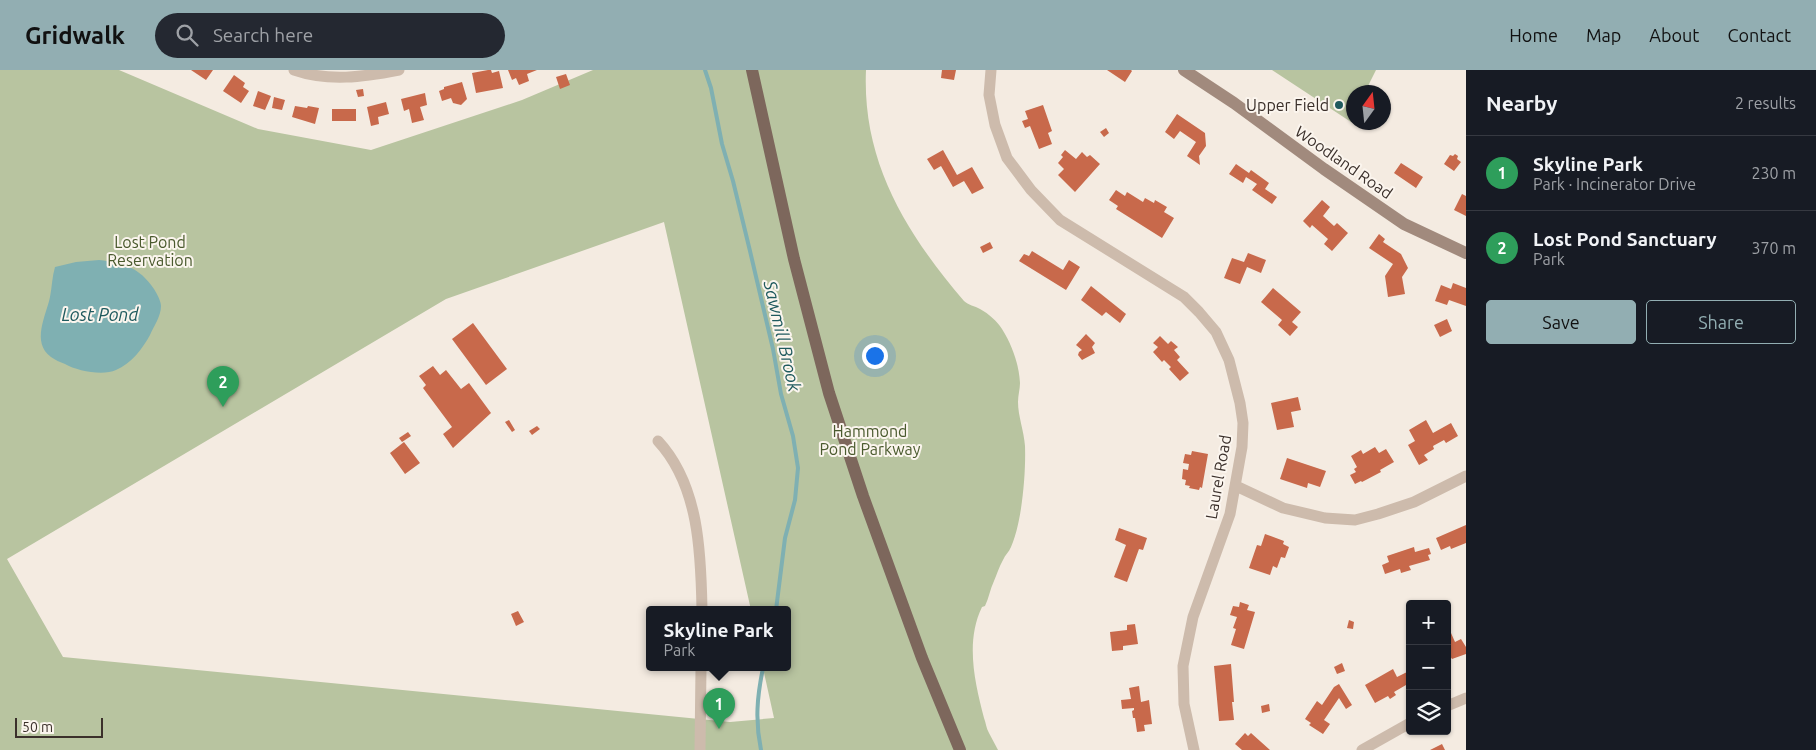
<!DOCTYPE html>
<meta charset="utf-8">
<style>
:root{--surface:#171b24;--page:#242831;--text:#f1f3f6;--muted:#9ea1a6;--line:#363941;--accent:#92aeb2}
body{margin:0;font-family:Ubuntu,sans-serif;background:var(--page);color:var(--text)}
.controls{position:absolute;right:15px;bottom:15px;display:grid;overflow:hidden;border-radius:5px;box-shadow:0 1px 4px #0004}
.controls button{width:45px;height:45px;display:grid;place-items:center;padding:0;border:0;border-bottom:1px solid var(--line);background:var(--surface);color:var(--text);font:25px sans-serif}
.compass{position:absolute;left:1346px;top:15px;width:45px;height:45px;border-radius:50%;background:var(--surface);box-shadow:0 1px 4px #0004;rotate:15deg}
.scale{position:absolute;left:15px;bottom:12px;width:88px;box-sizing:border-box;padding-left:5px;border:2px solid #3b302b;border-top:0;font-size:14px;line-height:18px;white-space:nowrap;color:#3b302b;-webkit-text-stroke:4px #fbf5ee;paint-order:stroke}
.you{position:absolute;left:874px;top:285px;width:18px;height:18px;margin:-12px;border:4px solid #fff;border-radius:50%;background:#1a73e8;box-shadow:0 0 0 8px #1a73e833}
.badge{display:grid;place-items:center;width:32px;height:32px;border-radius:50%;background:var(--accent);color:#fff;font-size:16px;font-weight:700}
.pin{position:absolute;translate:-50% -41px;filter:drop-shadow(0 1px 2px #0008)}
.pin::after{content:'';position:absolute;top:26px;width:18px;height:15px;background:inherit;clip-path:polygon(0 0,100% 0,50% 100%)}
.popup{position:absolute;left:646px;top:536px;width:145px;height:65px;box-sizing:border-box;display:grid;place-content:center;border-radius:5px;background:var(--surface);filter:drop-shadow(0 1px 4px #0005);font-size:16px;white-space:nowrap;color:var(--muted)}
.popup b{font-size:19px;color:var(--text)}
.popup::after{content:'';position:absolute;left:50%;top:100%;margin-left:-10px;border:10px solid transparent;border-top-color:var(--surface)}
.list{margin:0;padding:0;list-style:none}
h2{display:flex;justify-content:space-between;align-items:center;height:65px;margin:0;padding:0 20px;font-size:21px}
h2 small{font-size:16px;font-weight:400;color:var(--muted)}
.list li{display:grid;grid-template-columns:32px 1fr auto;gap:15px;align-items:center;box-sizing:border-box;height:75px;padding:0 20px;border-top:1px solid var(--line)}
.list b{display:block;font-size:19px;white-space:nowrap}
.list p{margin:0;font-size:16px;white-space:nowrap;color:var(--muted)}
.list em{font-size:16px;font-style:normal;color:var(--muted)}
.actions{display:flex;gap:10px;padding:15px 20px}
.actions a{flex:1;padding:11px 0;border:1px solid var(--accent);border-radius:5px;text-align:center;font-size:18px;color:var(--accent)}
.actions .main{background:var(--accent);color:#111}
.icon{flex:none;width:28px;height:28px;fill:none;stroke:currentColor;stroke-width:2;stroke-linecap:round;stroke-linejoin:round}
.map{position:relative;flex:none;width:1466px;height:680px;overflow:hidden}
header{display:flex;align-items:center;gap:30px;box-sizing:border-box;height:70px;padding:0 25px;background:var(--accent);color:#111}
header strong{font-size:24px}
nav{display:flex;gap:28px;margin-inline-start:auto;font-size:18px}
.search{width:350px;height:45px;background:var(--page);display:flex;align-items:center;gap:12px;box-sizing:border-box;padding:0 18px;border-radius:28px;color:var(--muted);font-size:19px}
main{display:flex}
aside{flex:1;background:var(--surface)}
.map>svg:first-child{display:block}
.green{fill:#b8c4a0;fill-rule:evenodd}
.water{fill:#7fb0b2}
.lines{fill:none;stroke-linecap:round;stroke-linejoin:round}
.stream{stroke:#7fb0b2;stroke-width:4}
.building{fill:#c8694b}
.street{stroke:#cdbbac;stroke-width:11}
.secondary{stroke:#a18a7d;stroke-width:12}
.primary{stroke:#7d675c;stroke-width:12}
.poi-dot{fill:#1f5a5e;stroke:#fbf5ee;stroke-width:2}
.labels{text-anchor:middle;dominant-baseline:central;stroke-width:4;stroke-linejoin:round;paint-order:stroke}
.poi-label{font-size:16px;fill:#3b302b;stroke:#fbf5ee;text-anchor:end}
.street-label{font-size:16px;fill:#3b302b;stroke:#fbf5ee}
.park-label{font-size:16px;fill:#4a5a2e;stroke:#fbf5ee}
.water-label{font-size:18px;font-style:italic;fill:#1f5a5e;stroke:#fbf5ee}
</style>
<header>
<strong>Gridwalk</strong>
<div class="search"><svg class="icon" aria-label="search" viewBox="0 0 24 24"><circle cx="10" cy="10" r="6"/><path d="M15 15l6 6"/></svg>Search here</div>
<nav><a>Home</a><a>Map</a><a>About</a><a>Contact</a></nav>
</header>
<main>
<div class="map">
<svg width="1466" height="680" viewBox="0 0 1466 680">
<rect width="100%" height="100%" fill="#f4ebe1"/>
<path class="green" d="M0,0H119L258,59L371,80L522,30L593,0H866C862,92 906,163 964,231C968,235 975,236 980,239C989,244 997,251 1002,259C1012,275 1019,294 1020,313C1020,319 1018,325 1018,332C1018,346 1024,361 1025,376C1026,404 1022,452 1011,477C1009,482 1005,485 1003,490C999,497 997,504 994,511C990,519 989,528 985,536L982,537C965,572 975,613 984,648C986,653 986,658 989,663C992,669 995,674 998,680H0ZM664,152L751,540H788V598H763L774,648L730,652L63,587L7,489L446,229Z
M1272,0H1376L1365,22H1354L1353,48L1351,52Z"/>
<path class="water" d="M99,190C124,193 139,197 154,219C157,224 161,231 161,236C161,246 154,256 150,265C143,278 131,294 116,300C103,306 77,301 65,294C60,292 55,290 51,287C31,272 46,246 50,227C52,217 52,207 55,197L76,192Z"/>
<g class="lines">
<path class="stream" d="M705,0L711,18L722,74L733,111L750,181L773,279L781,324L793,366L798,398L795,430L785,468L776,540
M761,680C755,651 757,627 763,598"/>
</g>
<path class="building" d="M191,0H213L206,10Z
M488,0H491L492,3L499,1L503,18L476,23L472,3Z
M508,0H537L527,4L529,11L519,15L516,8L512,10Z
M942,0H956L954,10L941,8Z
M1107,0H1131L1132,1L1125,12Z
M566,4L570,15L560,19L556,7Z
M234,5L245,13L243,17L249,21L241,33L223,21Z
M462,12L467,29L461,35L453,33L451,28L442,31L439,21L444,19V17Z
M363,19L364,26L358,27L356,20Z
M258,21L271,26L265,40L253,36Z
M425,23L427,35L420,37L424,50L412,53L409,39L404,41L401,29Z
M274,27L285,30L282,40L272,38Z
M386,32L389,44L378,47L379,54L371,56L367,37Z
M1043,35L1052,61L1048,63L1052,74L1039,79L1030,56L1025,58L1022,51L1028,49L1025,41Z
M295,36L307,38L308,36L319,38L315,54L292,47Z
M332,39H356V51H332Z
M1177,44L1205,63L1206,76L1199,86L1200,95L1187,86L1196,72L1180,61L1174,69L1165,62Z
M1106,58L1109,63L1104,67L1100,62Z
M943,80L957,105L972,97L984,118L972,124L964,111L953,117L941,96L934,100L927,89Z
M1065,80L1076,89L1082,82L1087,87L1090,85L1100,94L1075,122L1058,105L1064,99L1058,93L1063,87L1061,85Z
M1455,84L1458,86L1457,89L1461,92L1454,101L1444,94L1450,85L1453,86Z
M1401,93L1423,107L1416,118L1394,103Z
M1236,94L1249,103L1251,100L1269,113L1265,119L1277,127L1272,134L1252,120L1257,114L1246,107L1243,113L1229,104Z
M1116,120L1125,126L1127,122L1143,132L1145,128L1154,133L1155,130L1167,137L1164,142L1174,148L1162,168L1116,139L1118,136L1109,130Z
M1462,124L1466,126V146L1454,140Z
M1322,130L1330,137L1323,146L1334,156L1337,153L1348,163L1332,181L1324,174L1328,169L1312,155L1310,158L1303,151Z
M1379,164L1385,169L1383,172L1401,184L1408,198L1402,207L1405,224L1388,227L1385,206L1393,194L1369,178Z
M990,172L993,178L983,183L980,177Z
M1032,181L1063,200L1069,190L1080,197L1066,220L1019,191L1024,184L1029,186Z
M1248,183L1266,190L1261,203L1247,197L1240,214L1224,208L1232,188L1244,192Z
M1453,213L1466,218V236L1449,230L1447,235L1435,231L1441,215L1451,219Z
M1091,216L1126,244L1120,253L1106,242L1102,246L1081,230Z
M1273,218L1301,242L1292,252L1298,257L1290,266L1278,255L1282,250L1261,232Z
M1447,249L1452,261L1440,267L1434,255Z
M473,253L507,299L486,315L452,269Z
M1086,264L1095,273L1092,277L1095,283L1082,290L1078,285L1079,282L1082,280L1076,275Z
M1160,266L1168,274L1171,271L1178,277L1174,280L1180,287L1177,290L1189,303L1180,311L1169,299L1171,297L1164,290L1162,292L1153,282L1158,277L1153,273Z
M433,296L440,305L446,300L461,319L469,313L491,343L453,378L443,364L452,357L423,318L426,315L419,306Z
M1298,327L1301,340L1291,342L1294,357L1277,360L1271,333Z
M509,350L515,360L512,362L505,352Z
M1426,350L1433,363L1451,353L1458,366L1446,373L1444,370L1433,376L1434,379L1424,385L1428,390L1419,395L1408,375L1415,371L1409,360Z
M537,356L540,359L532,365L529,361Z
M408,362L411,366L402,372L399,368Z
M404,372L420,393L405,404L390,383Z
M1375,377L1379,383L1386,379L1394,392L1380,400L1381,402L1362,412L1361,411L1355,414L1350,405L1356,402L1354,399L1357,397L1351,386L1361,380L1363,384Z
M1192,381L1208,384L1202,418L1200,417L1199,420L1189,418L1190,416L1185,415L1186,410L1182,409L1183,399L1188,400L1189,394L1183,393L1185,384L1191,385Z
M1287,388L1326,401L1320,417L1308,413L1307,418L1280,409Z
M1466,455V473L1451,479L1450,476L1441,480L1436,468Z
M1119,458L1147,468L1143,480L1139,479L1127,512L1114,507L1126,475L1115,470Z
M1265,464L1284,471L1283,474L1289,477L1285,488L1281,487L1277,498L1273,496L1270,505L1249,498L1257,475L1261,476Z
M1414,477L1415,482L1429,478L1431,484L1428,485L1430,490L1409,496L1411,500L1401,503L1400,499L1385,504L1382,495L1389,492L1387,486Z
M1240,532L1249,535L1247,540L1255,542L1244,579L1231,575L1236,559L1233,558L1237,547L1230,545L1233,536L1239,537Z
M518,541L524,552L516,556L511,544Z
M1349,550L1354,552L1353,559L1347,558Z
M1135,554L1138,574L1123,576V580L1112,581L1110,562L1127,560V555Z
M1451,563L1455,572L1461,569L1466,577V584L1452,589L1450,586L1447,587V565Z
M1342,593L1345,601L1337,604L1334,597Z
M1231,594L1234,632H1232L1234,650L1219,651L1214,596Z
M1393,599L1397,607L1409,601L1410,615L1407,617L1406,615L1394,622L1396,625L1390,629L1388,626L1375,633L1365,615Z
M1339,614L1352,635L1346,639L1339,628L1324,650L1330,654L1323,664L1309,655L1311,653L1305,649L1317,631L1322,635L1334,617Z
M1139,616L1141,632L1149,630L1152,654L1144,655L1145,661L1137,662L1135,648H1133L1132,641L1134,640V638L1122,639L1121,630L1131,629L1129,618Z
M1269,634L1270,641L1262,643L1261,636Z
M1245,663L1248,666L1251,663L1270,680H1242L1235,674Z
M1442,674L1445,680H1430Z"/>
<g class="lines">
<path class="street" d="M294,0C329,12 363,7 399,0
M991,0L989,25L995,55L1007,88L1031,120L1060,150L1184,227L1199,242L1216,262L1229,290L1240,333L1243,353L1242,377L1230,444L1193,547L1183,596L1184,634L1194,680
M658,371C699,415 701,483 702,540
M1236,416L1283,438L1325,448L1355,450L1378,444L1414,432L1466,406
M1447,636L1466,628
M700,680L701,598
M1362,680L1410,653"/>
<path class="secondary" d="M1184,0L1234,33L1324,99L1404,154L1466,183"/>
<path class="primary" d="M752,0L794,189L829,323L863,426L922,588L960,680"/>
</g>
<circle class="poi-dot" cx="1339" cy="35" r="5"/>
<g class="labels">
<g class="poi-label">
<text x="1329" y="35">Upper Field</text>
</g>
<g class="street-label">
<text transform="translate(1344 92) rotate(35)">Woodland Road</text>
<text transform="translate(1218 407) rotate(-80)">Laurel Road</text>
</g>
<g class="park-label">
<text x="150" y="172">Lost Pond<tspan x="150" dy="18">Reservation</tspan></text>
<text x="870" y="361">Hammond<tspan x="870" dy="18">Pond Parkway</tspan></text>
</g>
<g class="water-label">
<text x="100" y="244">Lost Pond</text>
<text transform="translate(783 266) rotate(77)">Sawmill Brook</text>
</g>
</g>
</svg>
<div class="controls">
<button>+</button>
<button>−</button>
<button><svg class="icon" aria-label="layers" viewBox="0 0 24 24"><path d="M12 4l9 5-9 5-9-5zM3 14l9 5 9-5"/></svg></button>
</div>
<svg class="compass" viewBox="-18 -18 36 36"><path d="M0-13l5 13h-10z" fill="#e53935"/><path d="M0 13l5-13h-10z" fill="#9ea1a6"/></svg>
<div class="scale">50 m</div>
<div class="you"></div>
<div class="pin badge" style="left:719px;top:659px;background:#2e9e5b">1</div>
<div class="popup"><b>Skyline Park</b>Park</div>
<div class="pin badge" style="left:223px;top:337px;background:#2e9e5b">2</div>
</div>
<aside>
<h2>Nearby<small>2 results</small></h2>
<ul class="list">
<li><span class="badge" style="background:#2e9e5b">1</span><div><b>Skyline Park</b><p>Park · Incinerator Drive</p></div><em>230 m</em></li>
<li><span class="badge" style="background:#2e9e5b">2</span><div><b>Lost Pond Sanctuary</b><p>Park</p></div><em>370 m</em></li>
</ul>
<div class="actions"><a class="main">Save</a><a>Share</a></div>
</aside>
</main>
